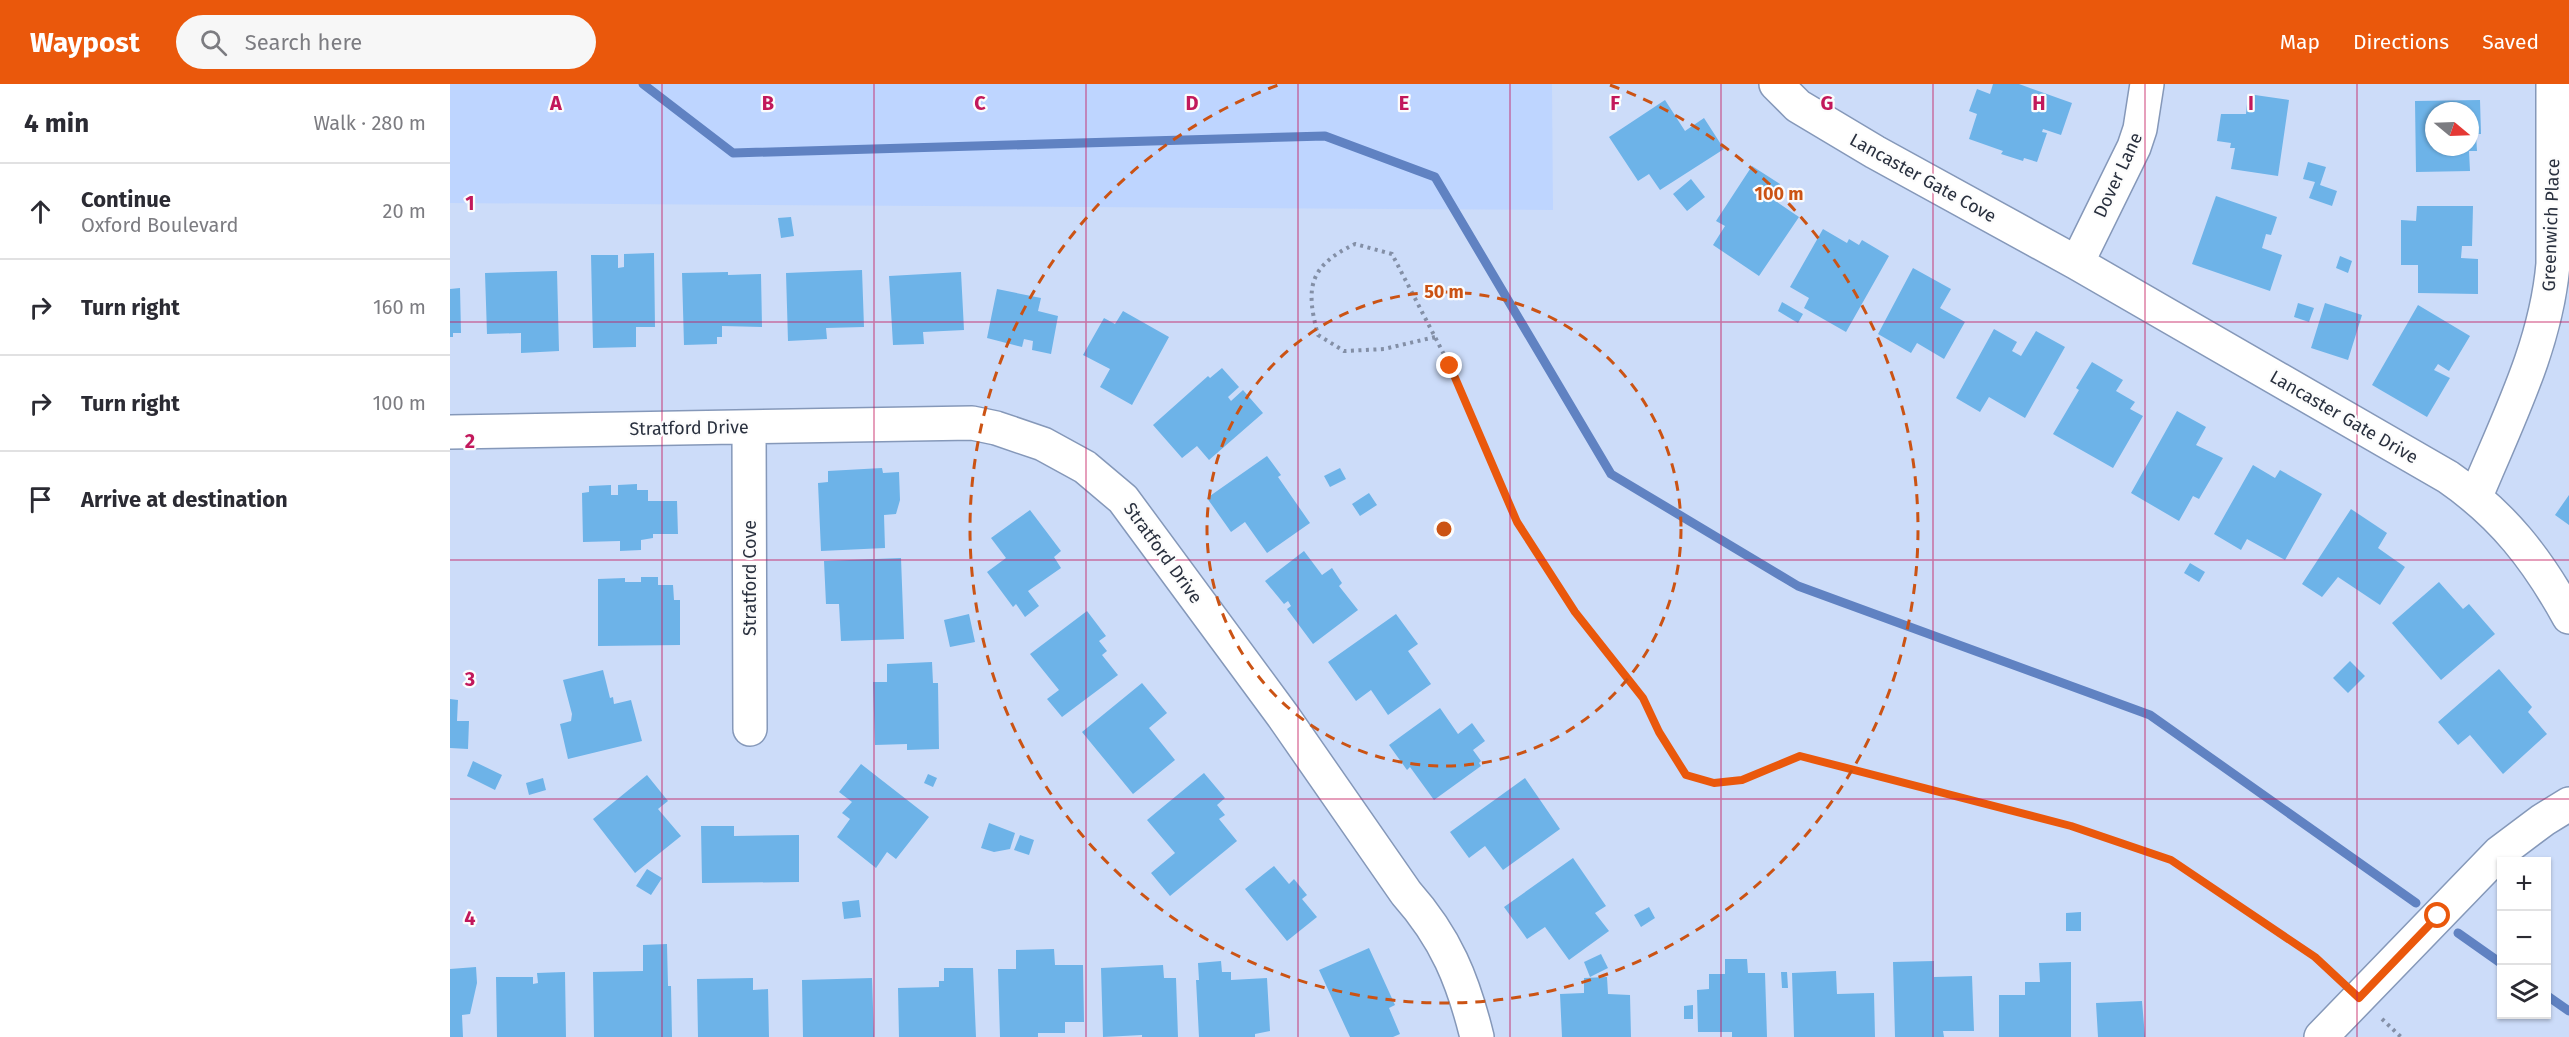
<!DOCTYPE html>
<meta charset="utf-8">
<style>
:root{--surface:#fff;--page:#f7f7f7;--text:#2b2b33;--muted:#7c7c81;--line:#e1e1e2;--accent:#ea580c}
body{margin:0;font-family:"Fira Sans",sans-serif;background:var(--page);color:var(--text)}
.controls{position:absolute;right:18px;bottom:18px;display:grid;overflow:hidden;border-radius:0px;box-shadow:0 2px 4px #0004}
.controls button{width:54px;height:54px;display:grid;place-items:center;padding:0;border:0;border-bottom:2px solid var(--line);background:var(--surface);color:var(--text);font:30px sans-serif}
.compass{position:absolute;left:1975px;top:18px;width:54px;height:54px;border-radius:50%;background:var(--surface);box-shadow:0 2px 4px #0004;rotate:109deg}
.stop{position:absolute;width:18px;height:18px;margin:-14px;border:4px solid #ea580c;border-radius:50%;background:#fff}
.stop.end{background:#ea580c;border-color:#fff;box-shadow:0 2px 6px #0008}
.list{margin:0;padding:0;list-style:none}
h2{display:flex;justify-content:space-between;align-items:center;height:78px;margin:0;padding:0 24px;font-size:26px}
h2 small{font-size:20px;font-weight:400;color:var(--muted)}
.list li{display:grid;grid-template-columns:39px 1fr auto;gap:18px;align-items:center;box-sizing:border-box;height:96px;padding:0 24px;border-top:2px solid var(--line)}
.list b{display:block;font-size:22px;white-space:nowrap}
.list p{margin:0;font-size:20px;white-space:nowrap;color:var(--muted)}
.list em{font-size:20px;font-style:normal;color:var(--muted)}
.icon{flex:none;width:33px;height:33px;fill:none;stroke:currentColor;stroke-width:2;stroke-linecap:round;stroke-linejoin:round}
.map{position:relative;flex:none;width:2119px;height:953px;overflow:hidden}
header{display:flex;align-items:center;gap:36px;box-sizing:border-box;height:84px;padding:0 30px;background:var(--accent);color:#fff}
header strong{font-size:28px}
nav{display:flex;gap:33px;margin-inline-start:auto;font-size:21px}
.search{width:420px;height:54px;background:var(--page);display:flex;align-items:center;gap:15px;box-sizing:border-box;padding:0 21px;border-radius:33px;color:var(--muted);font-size:22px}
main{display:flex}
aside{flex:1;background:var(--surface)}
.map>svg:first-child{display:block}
.built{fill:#bed5ff}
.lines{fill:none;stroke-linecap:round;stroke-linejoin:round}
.stream{stroke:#6082c2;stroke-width:9}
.building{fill:#6db3e8;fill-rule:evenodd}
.street-casing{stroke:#8598b9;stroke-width:36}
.path{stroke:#838fa6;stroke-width:4;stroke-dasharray:3 4.5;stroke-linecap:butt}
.street{stroke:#fff;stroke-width:33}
.route{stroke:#ea580c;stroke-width:8}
.grid{fill:none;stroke:#c2185b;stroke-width:1.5;stroke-opacity:0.55}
.ring{fill:none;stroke:#cb5314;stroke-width:3;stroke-dasharray:10 8}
.labels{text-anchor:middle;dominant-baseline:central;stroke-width:4.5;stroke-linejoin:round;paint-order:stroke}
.street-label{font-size:18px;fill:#29303e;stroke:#fcfcfc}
.grid-label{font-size:20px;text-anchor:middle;font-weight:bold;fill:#c2185b;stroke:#fcfcfc;stroke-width:4.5;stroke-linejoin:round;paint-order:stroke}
.centre{fill:#cb5314;stroke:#fcfcfc;stroke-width:3}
.ring-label{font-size:18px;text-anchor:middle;font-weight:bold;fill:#cb5314;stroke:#fcfcfc;stroke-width:4.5;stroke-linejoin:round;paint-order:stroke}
</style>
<header>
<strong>Waypost</strong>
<div class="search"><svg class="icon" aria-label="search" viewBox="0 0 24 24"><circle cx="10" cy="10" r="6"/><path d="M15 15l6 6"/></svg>Search here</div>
<nav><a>Map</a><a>Directions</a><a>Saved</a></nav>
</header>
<main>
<aside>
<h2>4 min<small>Walk · 280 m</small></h2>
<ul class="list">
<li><svg class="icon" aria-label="ahead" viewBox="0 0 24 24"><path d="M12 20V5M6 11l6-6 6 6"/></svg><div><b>Continue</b><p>Oxford Boulevard</p></div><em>20 m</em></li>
<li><svg class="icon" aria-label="right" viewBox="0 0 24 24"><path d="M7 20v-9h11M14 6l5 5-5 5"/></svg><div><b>Turn right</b></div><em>160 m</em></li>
<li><svg class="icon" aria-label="right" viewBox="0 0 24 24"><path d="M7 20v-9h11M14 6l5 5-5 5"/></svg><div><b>Turn right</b></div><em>100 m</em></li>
<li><svg class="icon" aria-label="arrive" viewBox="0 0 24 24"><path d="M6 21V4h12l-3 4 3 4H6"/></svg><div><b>Arrive at destination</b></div></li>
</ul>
</aside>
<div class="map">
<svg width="2119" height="953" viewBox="0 0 2119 953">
<rect width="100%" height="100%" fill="#ccdcf9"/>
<path class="built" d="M0,0H1102L1103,126L0,119Z"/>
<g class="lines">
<path class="stream" d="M193,0L283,69L875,52L985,93L1161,390L1348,502L1700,631L1966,819
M2008,849L2052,880
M2096,911L2119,927"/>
</g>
<path class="building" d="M1543,0H1569L1622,19L1611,51L1593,45L1592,48L1597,49L1587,78L1574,74L1573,77L1551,70L1553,67L1519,55L1527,30L1519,27L1527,5L1540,10Z
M1798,10L1839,16L1828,92L1781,85L1785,64H1780L1781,59L1767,57L1771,30H1796Z
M1215,16L1235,47L1254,34L1274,65L1210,106L1199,90L1188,97L1159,53Z
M2030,16L2031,50H2026L2027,67H2019L2020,87L1966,88L1965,17ZM1984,27H2020V63H1984Z
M1858,78L1876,83L1870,101L1887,107L1882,122L1859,114L1865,98L1853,95Z
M1302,82L1330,100L1321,114L1349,133L1309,192L1263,161L1275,142L1266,137Z
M1241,95L1255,113L1237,127L1223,110Z
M1766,112L1827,133L1821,151L1816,150L1812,164L1832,171L1820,207L1742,180Z
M1967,122H2023L2022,162H2012L2011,174L2028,175V210L1968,209V181H1951V136L1966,137Z
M341,133L344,152L331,154L328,134Z
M1373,145L1397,159L1399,155L1409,161L1412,156L1439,172L1396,248L1354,224L1359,214L1340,203Z
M204,169L205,243H186V263L143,264L141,171H168V184L174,183V170Z
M1890,172L1902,177L1898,189L1886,184Z
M1463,184L1501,205L1490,224L1515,238L1494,275L1467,259L1461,269L1428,250Z
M412,186L414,243L376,244L377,255L338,257L336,189Z
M107,187L109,267L71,269V249L37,250L35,189Z
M278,188V191L311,190L312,243L272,242V253H267V260L234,261L232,189Z
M511,188L514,246L473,248L474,260L443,261L439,192Z
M10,204L11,249H3V253H0V205Z
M547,205L591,214L588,227L608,232L601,270L582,266L583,257L574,255L572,263L537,254Z
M1332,218L1353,230L1348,239L1328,227Z
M1848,219L1864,224L1859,238L1844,233Z
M1875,219L1912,231L1898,276L1861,264Z
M1968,221L2020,252L1999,287L1988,280L1984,286L2000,294L1977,333L1922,301Z
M673,227L719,253L682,321L650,303L660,285L633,271L654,234L665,240Z
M1544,245L1567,258L1562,267L1571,272L1586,247L1615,263L1575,334L1539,313L1530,328L1506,314Z
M1642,278L1673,296L1666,307L1685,318L1680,325L1693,332L1663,384L1603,350L1629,306L1626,304Z
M772,284L789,303L778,313L781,317L793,306L813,329L759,376L747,362L732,374L703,341L758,292L760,294Z
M1727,327L1756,343L1746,361L1773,374L1749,415L1743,412L1729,437L1681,409Z
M817,372L831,391L828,393L860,439L817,469L795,438L781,448L757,414Z
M1803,381L1825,394L1830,386L1872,410L1835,476L1797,455L1791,466L1764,450Z
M432,384L433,389L449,388L450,416L446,430L434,431L435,464L371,467L368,399L378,398V387Z
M890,384L896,395L880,403L874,392Z
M187,400V406H198V417H227L228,450H203V454L191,456V466L170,467V457L133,458L132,409L139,408V402L161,401V411H168V401Z
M919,409L927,421L910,432L902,420Z
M2119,411V441L2105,431Z
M1901,425L1937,449L1928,464L1955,483L1930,521L1888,493L1872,513L1852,500Z
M580,426L611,467L604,473L611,484L578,507L589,522L575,533L566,520L563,523L537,488L556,474L541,454Z
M854,467L872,491L882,484L892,499L889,502L908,526L863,560L837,525L841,522L838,517L834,520L815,497Z
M451,474L454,555L391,557L389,520H376L374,477Z
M1740,479L1755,488L1749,498L1734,489Z
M191,493H208V501H223L224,516H230V561L148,562V495L175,494V498H191Z
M1989,498L2013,525L2019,520L2045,550L1991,596L1942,539Z
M637,527L656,552L649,557L657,567L652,571L668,591L612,633L597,615L609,606L580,570Z
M519,530L525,558L500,563L494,536Z
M946,530L968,560L958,567L981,600L938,631L921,606L906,617L878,578Z
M1900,577L1915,592L1898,609L1883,594Z
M482,578L483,599H488L489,665L457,666V660L425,661L423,598H437V580Z
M2049,585L2082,623L2078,628L2097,650L2053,690L2020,651L2008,661L1988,638Z
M153,586L160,614L163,613L164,620L181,616L192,657L118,675L110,640L121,637L122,630L113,596Z
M692,599L717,629L699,644L725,676L683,710L632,648Z
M0,615L8,616L7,637H19L18,665L0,664Z
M990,624L1008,650L1022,639L1035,657L1023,666L1031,677L1029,679L1031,682L984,716L960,683L957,686L939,661Z
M23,677L52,691L45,706L17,692Z
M411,680L479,733L446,775L437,768L426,784L387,753L400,735L392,729L402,718L389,708Z
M754,689L775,714L767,721L775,731L769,735L787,757L720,812L701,789L725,769L697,736Z
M478,690L487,694L483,703L474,699Z
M197,691L218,717L208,725L231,752L185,789L143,735Z
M93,694L96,706L79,711L76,699Z
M1075,694L1110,745L1053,786L1035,762L1019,774L1000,748Z
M539,739L565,749L560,765L544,768L531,764Z
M251,742H284V752L349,751V798L252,799Z
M570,751L584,756L579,771L564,766Z
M1123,774L1156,822L1145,829L1159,847L1119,876L1095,843L1077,855L1054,823Z
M824,782L839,800L844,795L857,811L852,815L867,833L837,857L795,805Z
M197,785L212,794L201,811L186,802Z
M409,816L411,833L394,835L392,818Z
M1199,823L1205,834L1191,843L1184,831Z
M1631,828V847H1616V829Z
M217,860L218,902H221L222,953H144L143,888L193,887V861Z
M919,864L945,921L939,924L950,950L943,953H900L869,886Z
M604,865L605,881H633L634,938H615V949H588V953H550L548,885H566V866Z
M1151,870L1158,884L1140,893L1134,878Z
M1275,875H1297L1298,889H1315L1317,953H1282V948H1248L1247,906L1259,905V890H1275Z
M771,877L772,888H781V896L817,894L820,947L805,950V953H749L746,896H749L748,879Z
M1484,877V893L1522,892L1524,947H1493L1494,953H1445L1443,878Z
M1621,878V953H1549V911H1575V898H1590L1589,879Z
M713,881L714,894H726L728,953H692V951L653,953L651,884Z
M26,883L27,899L20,930L12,931L13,953H0V885Z
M494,884H523L526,953H449L448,904L489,903V897H494Z
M1386,887L1387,910L1424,909L1425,953H1344L1342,889Z
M115,888L116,953H47L46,893H83V900L88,899L87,889Z
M1331,888H1337L1338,904H1332Z
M1157,893L1158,910L1180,911L1181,953H1112L1110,910L1134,909V894Z
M303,894V906L318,905L319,953H248L247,895Z
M422,894L424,953H353L352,896Z
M1692,917L1695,953H1648L1646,919Z
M1243,921V935H1234V922Z"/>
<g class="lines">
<g class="street-casing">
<path id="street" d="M1326,0L1348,22L1425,68L1627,179L1998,393C2053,431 2087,475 2119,533
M1627,179L1684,63L1690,45L1697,0
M299,343L300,645
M0,348L522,339L546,344L593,360L635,383L673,415L833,632L956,809C996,854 1013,896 1027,953
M2026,412C2057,337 2096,262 2103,180V0
M1871,953L2049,769L2093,736L2119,720"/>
</g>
<path class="path" d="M985,253L934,265L894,267L868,251C855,203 859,182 905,160L942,170L1000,282L1067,438L1125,528L1193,614L1209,648L1236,691L1264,699L1292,696L1350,672L1621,742L1721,776L1825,845L1865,873L1885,892
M1932,935L1951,953"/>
<use href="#street" class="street"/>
</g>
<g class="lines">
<path class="route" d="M1000,282L1067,438L1125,528L1193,614L1209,648L1236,691L1264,699L1292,696L1350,672L1621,742L1721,776L1865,873L1909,914L1988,832"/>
</g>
<path class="grid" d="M212,0V953M424,0V953M636,0V953M848,0V953M1060,0V953M1271,0V953M1483,0V953M1695,0V953M1907,0V953M0,238H2119M0,476H2119M0,715H2119"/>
<g class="ring">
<circle cx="994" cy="445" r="237"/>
<path d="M1160 1A474 474 0 1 1 828 1"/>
</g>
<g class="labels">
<g class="street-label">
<text transform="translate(1668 91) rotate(-65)">Dover Lane</text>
<text transform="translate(1473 94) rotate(29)">Lancaster Gate Cove</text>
<text transform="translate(2101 141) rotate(-88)">Greenwich Place</text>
<text transform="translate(1894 333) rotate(30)">Lancaster Gate Drive</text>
<text transform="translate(239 344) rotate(-1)">Stratford Drive</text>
<text transform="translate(713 469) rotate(54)">Stratford Drive</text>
<text transform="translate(300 494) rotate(-90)">Stratford Cove</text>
</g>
</g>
<g class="grid-label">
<text x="106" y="26">A</text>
<text x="318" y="26">B</text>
<text x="530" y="26">C</text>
<text x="742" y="26">D</text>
<text x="954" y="26">E</text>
<text x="1165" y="26">F</text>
<text x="1377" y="26">G</text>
<text x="1589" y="26">H</text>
<text x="1801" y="26">I</text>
<text x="20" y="126">1</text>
<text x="20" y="364">2</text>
<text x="20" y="602">3</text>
<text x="20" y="841">4</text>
</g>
<circle cx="994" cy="445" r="9" class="centre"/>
<g class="ring-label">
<text x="1329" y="116">100 m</text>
<text x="994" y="214">50 m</text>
</g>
</svg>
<div class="controls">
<button>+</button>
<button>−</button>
<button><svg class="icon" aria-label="layers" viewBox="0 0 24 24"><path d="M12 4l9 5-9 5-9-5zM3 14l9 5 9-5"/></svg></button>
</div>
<svg class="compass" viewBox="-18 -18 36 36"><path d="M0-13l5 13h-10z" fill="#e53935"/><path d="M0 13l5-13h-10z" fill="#7c7c81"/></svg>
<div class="stop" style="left:1988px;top:832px"></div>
<div class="stop end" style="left:1000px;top:282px"></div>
</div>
</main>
